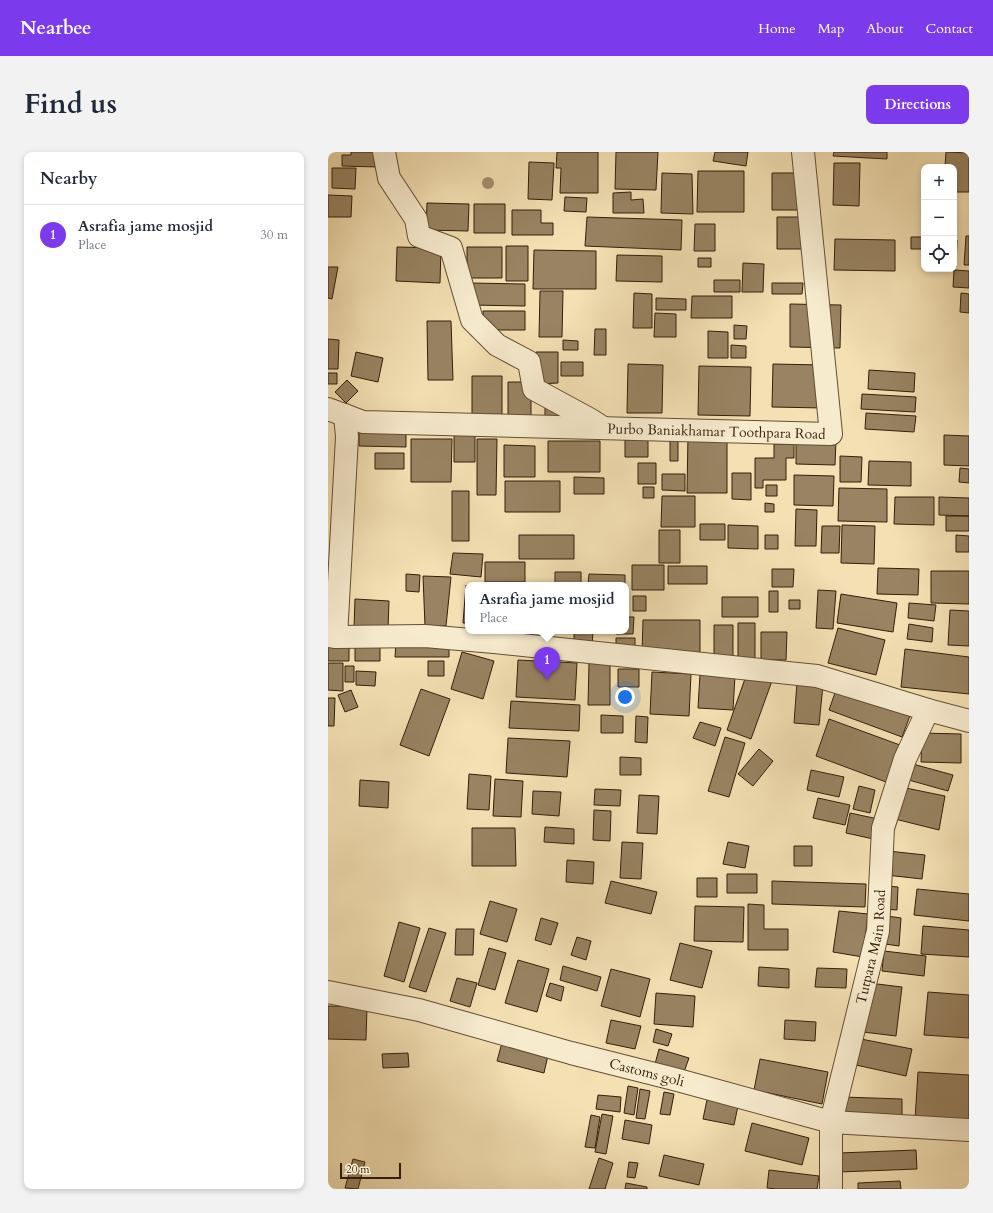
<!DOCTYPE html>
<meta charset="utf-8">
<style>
:root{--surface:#fff;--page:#f2f2f3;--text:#1f2937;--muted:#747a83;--line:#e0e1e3;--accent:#7c3aed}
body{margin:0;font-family:Cardo,serif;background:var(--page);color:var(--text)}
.controls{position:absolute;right:12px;top:12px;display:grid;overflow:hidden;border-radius:8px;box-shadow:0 2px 6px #0003}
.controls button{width:36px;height:36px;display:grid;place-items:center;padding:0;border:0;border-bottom:1px solid var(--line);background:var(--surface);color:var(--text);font:20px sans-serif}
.scale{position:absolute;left:12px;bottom:10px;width:61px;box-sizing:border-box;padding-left:4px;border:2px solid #351e0a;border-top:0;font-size:11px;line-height:14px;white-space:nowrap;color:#351e0a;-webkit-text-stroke:3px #f7ebce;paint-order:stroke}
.you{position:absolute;left:297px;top:545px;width:14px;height:14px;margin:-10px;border:3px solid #fff;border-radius:50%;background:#1a73e8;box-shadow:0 0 0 6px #1a73e833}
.badge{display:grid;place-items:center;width:26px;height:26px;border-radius:50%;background:var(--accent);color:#fff;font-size:13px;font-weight:700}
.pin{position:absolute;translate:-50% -33px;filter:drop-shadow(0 1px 2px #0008)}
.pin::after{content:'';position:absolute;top:21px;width:14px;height:12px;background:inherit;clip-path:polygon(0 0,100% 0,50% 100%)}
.popup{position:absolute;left:137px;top:430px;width:164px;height:52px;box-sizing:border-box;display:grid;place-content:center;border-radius:8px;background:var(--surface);filter:drop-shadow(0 1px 3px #0005);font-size:13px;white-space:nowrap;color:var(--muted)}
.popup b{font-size:15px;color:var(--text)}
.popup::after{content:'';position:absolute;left:50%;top:100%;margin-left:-8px;border:8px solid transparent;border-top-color:var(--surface)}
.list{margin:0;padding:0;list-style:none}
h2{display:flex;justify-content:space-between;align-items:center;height:52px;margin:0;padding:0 16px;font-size:17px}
h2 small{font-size:13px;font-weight:400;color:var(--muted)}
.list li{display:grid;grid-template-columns:26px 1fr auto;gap:12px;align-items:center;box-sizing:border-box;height:60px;padding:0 16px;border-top:1px solid var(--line)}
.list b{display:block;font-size:15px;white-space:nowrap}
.list p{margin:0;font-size:13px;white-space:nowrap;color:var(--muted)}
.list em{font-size:13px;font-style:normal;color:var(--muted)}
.icon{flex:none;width:22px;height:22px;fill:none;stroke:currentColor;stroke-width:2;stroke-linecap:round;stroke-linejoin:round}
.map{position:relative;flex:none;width:641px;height:1037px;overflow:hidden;border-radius:8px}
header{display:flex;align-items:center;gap:24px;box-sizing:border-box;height:56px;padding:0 20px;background:var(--accent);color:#fff}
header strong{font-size:19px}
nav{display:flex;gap:22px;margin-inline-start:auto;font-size:14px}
.intro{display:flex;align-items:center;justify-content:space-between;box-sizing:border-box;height:96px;padding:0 24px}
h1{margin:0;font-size:28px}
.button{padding:10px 18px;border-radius:8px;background:var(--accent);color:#fff;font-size:14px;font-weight:700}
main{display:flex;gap:24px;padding:0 24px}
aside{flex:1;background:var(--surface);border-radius:8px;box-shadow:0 2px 6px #0003}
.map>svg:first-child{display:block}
.building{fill:#988362;stroke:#351e0a}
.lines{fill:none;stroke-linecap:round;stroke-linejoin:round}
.minor-casing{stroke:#644e34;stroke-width:24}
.tertiary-casing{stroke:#644e34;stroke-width:24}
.minor{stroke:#f7ebce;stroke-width:22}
.tertiary{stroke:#f7ebce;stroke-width:22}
.tree{fill:#a4906d}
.labels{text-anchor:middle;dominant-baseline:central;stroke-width:3;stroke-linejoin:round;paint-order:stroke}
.street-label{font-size:14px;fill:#351e0a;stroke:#f7ebce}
</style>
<header>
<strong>Nearbee</strong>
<nav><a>Home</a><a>Map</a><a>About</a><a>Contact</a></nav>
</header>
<div class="intro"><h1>Find us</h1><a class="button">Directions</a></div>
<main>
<aside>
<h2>Nearby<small></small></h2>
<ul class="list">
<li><span class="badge">1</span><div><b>Asrafia jame mosjid</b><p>Place</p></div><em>30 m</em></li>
</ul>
</aside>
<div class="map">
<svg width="641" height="1037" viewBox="0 0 641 1037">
<rect width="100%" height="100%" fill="#f3e0b3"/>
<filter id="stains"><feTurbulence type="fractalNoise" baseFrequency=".005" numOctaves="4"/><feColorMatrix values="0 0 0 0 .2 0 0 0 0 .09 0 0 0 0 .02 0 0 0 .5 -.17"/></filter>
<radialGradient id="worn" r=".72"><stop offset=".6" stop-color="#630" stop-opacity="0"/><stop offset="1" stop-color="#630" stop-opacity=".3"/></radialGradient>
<path class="building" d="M23,0H50V15L14,14V3H23Z
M229,0H270V41H232L233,16H228Z
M288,0H330L328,38L287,37Z
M387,0H420L418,14L385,9Z
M506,0H559V7L505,4Z
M618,0L641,1V40H626V15H617Z
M201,10L226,11L224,48L200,47Z
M506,11H532L531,54L505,53Z
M4,16H28L27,37L4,36Z
M370,19H416V60H369Z
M334,21L364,22L365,62L333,61Z
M444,21H480V58H444Z
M303,40V48L315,47L316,61H285V41Z
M0,43L24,44L23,65H0Z
M237,45L259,46L258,60L236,59Z
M99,51L141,52L140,79L98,78Z
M146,52H177V81H146Z
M184,58H213V71H225V83H184Z
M259,65L354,68L353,98L257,94Z
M449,65H479V97H449Z
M367,72H387V99H366Z
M638,84H641V113H636Z
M583,85H596V97H583Z
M507,87L567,88V119L506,118Z
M626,88H629L628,115H626Z
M178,94H200V129H178Z
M69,95L113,96L112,131L68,129Z
M139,95H174V126H139Z
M206,98L268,99V137H205Z
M289,103L334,104V130L288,129Z
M370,106H383V115H370Z
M415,111L436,112L435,140H414Z
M0,115H10L4,147L0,146Z
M626,118L641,119V136L625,135Z
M386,128H412V140H386Z
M142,131L197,132V154L142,153Z
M444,131H475L474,142H444Z
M212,139H235L234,185H211Z
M306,141L324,142V176H305Z
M633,141L641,142V161L632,160Z
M364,144H404V166H363Z
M328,146L358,147V158H328Z
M462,152L513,153L512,196L462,195Z
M155,159H197V178H155Z
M327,161L348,162V185H326Z
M99,169H123L125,228H100Z
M406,173L419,174L418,187H406Z
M267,177H278V203H266Z
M380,179L400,180V206H380Z
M0,187L11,188L10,217H0Z
M235,188L250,189V198H235Z
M403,193L418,194V206H403Z
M28,200L55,206L50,230L23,224Z
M208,200H230V231L209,232Z
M233,210H255V224H233Z
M300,212L335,213L334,261H299Z
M445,212L496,213L495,256L444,255Z
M371,214L423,215L422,264L370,263Z
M541,218L587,221L586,240L540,237Z
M0,221H9V232H0Z
M144,224H174V267H144Z
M19,228L30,239L18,251L7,240Z
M180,230H203V267H180Z
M534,242L588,245L587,260L533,257Z
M217,253H230V268H217Z
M538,261L588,264L586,280L537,277Z
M31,276H78V295L31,294Z
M126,277L147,278V310H126Z
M360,282H399V341H359Z
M616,283L641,284V314L616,313Z
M83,287H124L123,330H83Z
M149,287H169L168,343H149Z
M468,287L508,288L507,313L468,312Z
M297,288H320V305H297Z
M220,289H272V320H220Z
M342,289H350V309H342Z
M446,292H466V306H458V328H435V336H427V306H446Z
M176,293L207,294V325H176Z
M47,301H76V317H47Z
M512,304L534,305L533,330H512Z
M541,309L583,310V334L540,333Z
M310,311H328V332H310Z
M632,316L641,317V331L631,330Z
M404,321H423V348L404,347Z
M334,322H357V339L334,338Z
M466,323L506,324L505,354L466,353Z
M246,325L276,326V342H246Z
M177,329H232V360H177Z
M438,333H449V344H438Z
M315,335H326V346H315Z
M511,336L559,337V370L510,369Z
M124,339H141V389H124Z
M334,344H367V375H333Z
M567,345H606V373L566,372Z
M611,345L641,346V364L611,363Z
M437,351L446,352V360H437Z
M468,357L489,358L488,394H467Z
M618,364H641V379H618Z
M372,372H397V388H372Z
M400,373L430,374V397L400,396Z
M514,373L547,374L546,412L513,411Z
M494,374H512L511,401H493Z
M331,378H352V411H331Z
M191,383H246V407H191Z
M437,383H450V397H437Z
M628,383L641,384V400H628Z
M125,401L155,402L153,425L122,422Z
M157,410H197V430H157Z
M304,413H336V438H304Z
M340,414H379V432H340Z
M550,416L591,417L590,443L549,442Z
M444,417H466L465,435H444Z
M603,419H641V452L603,451Z
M227,420H253V433H227Z
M78,422L92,423L91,440L78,439Z
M261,422L297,423V433H260Z
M95,424L123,425L118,474H97Z
M138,433L140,434V471H135Z
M490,438L508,439L505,477L488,476Z
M441,439H450V460H441Z
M513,442L569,451L565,480L509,471Z
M305,444H318V459H305Z
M394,445H430V465H394Z
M27,447L61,449L60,478L26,476Z
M461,448H472V457H461Z
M581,451L608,453L606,469L580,466Z
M622,458L641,459V494L620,493Z
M298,465H306L305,482H288V479H298Z
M315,468H372V502L314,501Z
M410,471H427V509H410Z
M581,472L605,476L604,490L579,487Z
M386,473H405V509L386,508Z
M510,476L557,488L548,523L500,511Z
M246,479H265L264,497L246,496Z
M433,480H459L458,508H433Z
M288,486H307V501H288Z
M68,489H121V505H67Z
M0,490H21V509H0Z
M27,494H52V509H27Z
M577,497L641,505V542L573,535Z
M134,500L166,509L155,547L123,537Z
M190,508L249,511L247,548L188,545Z
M100,509H116V524H100Z
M261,510H282V553H260Z
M0,511H15V539L0,538Z
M17,514H26V530H17Z
M290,517H311V535H290Z
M28,519L48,520L47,534L28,533Z
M324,520L363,522L361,564L322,562Z
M419,521L444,529L423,587L399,578Z
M372,522L407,524L405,558L370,556Z
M469,530L495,533L491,573L466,571Z
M509,535L583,561L574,585L501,558Z
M93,537L122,547L101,604L72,593Z
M23,538L30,555L17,560L10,543Z
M0,546H7L6,574H0Z
M183,549L252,553L251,579L181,576Z
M273,563L295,564V581H273Z
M308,564L320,565L319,591L307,590Z
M501,567L572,593L558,630L488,604Z
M372,570L393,576L387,594L365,586Z
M594,581L633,582V611L593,610Z
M397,585L417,591L401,645L380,639Z
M180,586L242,589L239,625L178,621Z
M431,597L445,609L425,634L410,622Z
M292,605L313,606V623H292Z
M581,611L625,623L620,639L577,627Z
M483,618L516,625L511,645L479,638Z
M141,622L163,624L161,658L139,657Z
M167,627L195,629L193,665L165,664Z
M32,628L61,630L60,656L31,654Z
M531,634L547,638L542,661L525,657Z
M573,635L617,644L611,678L563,666Z
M267,637L293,638L292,654L266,653Z
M205,639L233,640L231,664L204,662Z
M311,643L331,644L329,682L309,681Z
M490,646L522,653L517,673L485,666Z
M266,658L283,659L282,689L265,688Z
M522,661L555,668L550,688L518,681Z
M217,675L246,677V692L216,690Z
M144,676H187L188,714H144Z
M294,690L315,691L313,727L292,726Z
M400,690L421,694L417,716L395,712Z
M466,694H484V714H466Z
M560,699L597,703L594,727L558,723Z
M239,708L266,710L265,732L238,730Z
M399,722H429V741H399Z
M369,726H389V745H369Z
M283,729L329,740L323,762L277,751Z
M444,729L538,732L537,755L444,752Z
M557,734L570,735L569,758L555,757Z
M589,737L641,742V769L586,763Z
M162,749L189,757L179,790L152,782Z
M420,752L436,753V777H460V798H420Z
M367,754L416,755L415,790L366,789Z
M511,759L540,762L535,805L505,800Z
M559,764L573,766L571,794L557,792Z
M213,766L230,771L223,793L207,788Z
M71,770L92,776L76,830L56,824Z
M595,774L641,778V805L593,802Z
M101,776L118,781L98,840L81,835Z
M128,777H146L145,803H127Z
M249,785L263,789L258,808L243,803Z
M352,791L384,799L374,836L342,828Z
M161,796L178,801L167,838L150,833Z
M556,799L598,804L596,824L554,819Z
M190,808L221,817L209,860L177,851Z
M235,814L273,825L269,839L232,828Z
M431,815L461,817V836L430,834Z
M489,816L519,817L518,836L487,835Z
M283,817L322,827L312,865L273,854Z
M129,826L149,831L142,855L122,849Z
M222,831L236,835L233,849L218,844Z
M541,831L574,835L568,884L535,880Z
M600,840L641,843V886L596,883Z
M328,841L367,844L365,875L326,872Z
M0,854L39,855L38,888L0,887Z
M283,868L313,874L307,897L278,891Z
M457,868L488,870L487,889L456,887Z
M328,877L344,882L340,894L325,890Z
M175,887L221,899L216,921L169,909Z
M533,887L584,897L578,924L528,913Z
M331,897L361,906L356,920L327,912Z
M80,901L81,915L55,916L54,902Z
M432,907L500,920L494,952L426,938Z
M590,920L641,923V971L587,968Z
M300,934L310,936L306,963L296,961Z
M312,937L322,939L317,967L308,966Z
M336,940L346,942L342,963L332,962Z
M270,943L293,945L292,960L268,957Z
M380,943L411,949L406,973L375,967Z
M515,945L574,947V968L514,966Z
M274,962L285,964L278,1002L267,1000Z
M263,963L272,965L267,996L257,995Z
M297,968L324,973L321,992L294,987Z
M424,971L481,986L474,1013L417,999Z
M588,998L589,1017L511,1020V1001Z
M336,1003L376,1012L371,1033L331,1024Z
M271,1006L285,1011L277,1037H261Z
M25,1007L37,1010L30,1037L17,1036Z
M301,1010L310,1011L307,1026L299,1025Z
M441,1018L491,1024L489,1037H449L439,1036Z
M572,1029L573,1037H530V1031Z
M298,1031L319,1035V1037H297Z"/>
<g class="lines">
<g class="minor-casing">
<g id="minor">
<path d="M56,0L61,26L88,67L91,84L123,96L144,168L169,193L201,210L206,237L263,268L274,275"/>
<path id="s1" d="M0,257L35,270L503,282L475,0"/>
<path d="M0,484L8,485L97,484L166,490L489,524L600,558L641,569"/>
<path d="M8,485L19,285L17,263"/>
<path id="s2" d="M0,840L91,858L243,901L346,927L503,970L641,978"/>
</g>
</g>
<g class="tertiary-casing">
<g id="tertiary">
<path id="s3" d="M503,1037V970L550,779L555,676L577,607L600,558"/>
</g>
</g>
<use href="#minor" class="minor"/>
<use href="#tertiary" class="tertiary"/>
</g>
<circle class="tree" cx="160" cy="31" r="6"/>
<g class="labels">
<g class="street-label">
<text stroke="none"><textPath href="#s1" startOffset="391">Purbo Baniakhamar Toothpara Road</textPath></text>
<text stroke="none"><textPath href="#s3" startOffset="247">Tutpara Main Road</textPath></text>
<text stroke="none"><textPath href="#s2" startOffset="329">Castoms goli</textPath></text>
</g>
</g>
<rect width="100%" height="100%" filter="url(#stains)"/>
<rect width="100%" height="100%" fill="url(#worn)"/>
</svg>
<div class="controls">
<button>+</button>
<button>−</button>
<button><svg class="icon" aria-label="locate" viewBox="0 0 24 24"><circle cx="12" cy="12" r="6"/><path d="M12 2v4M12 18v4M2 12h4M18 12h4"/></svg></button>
</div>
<div class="scale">20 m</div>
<div class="you"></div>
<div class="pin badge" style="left:219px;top:528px">1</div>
<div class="popup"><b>Asrafia jame mosjid</b>Place</div>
</div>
</main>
